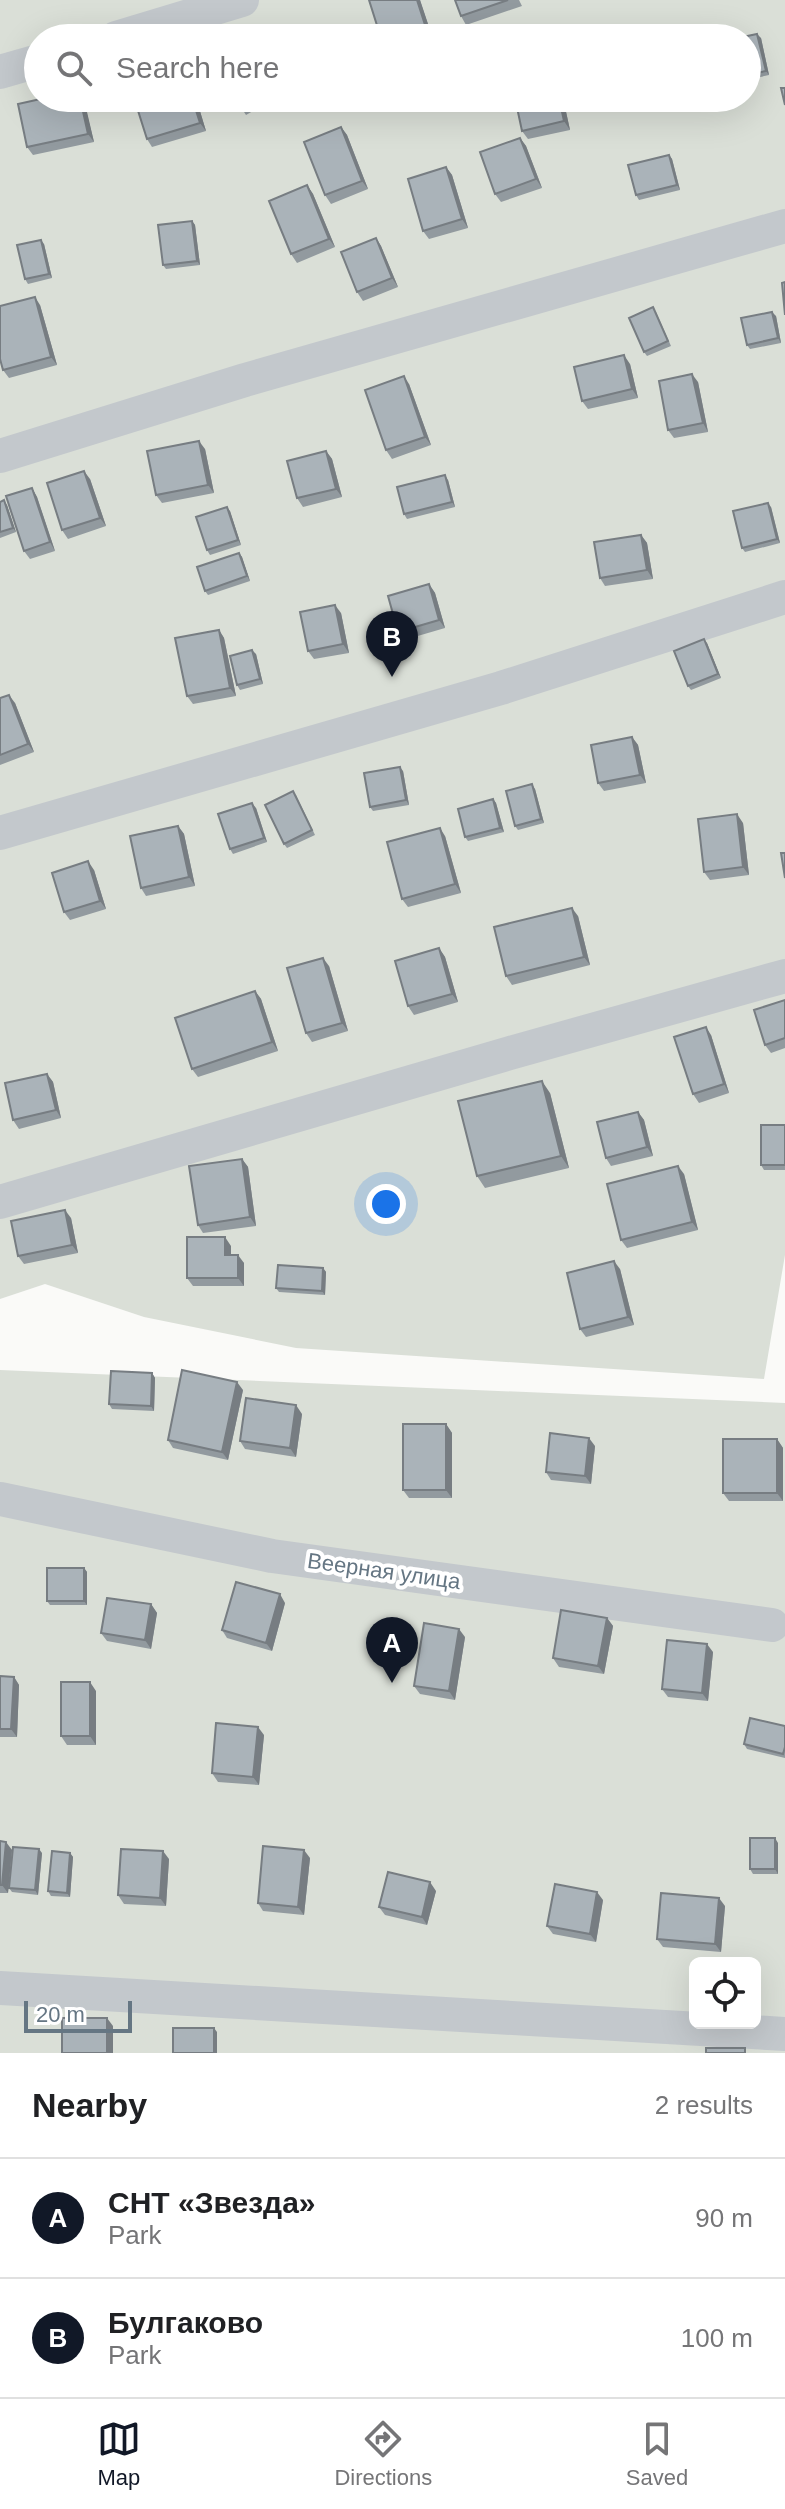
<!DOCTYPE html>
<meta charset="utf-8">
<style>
:root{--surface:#fff;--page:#f6f6f6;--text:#202124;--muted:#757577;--line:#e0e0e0;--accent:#111827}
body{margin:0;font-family:Helvetica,sans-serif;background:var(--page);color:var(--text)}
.controls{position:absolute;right:24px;bottom:24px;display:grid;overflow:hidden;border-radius:12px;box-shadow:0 8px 32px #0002}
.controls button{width:72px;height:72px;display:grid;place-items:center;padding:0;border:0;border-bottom:2px solid var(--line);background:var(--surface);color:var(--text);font:40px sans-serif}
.scale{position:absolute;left:24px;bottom:20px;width:108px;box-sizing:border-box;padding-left:8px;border:4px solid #657683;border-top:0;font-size:22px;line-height:28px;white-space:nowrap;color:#657683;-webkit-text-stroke:6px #fff;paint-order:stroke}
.you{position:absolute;left:386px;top:1204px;width:28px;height:28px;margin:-20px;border:6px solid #fff;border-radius:50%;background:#1a73e8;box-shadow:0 0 0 12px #1a73e833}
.badge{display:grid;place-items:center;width:52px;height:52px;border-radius:50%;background:var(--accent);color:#fff;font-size:26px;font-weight:700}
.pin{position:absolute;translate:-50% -66px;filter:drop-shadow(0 2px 4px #0008)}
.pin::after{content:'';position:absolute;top:42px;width:28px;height:24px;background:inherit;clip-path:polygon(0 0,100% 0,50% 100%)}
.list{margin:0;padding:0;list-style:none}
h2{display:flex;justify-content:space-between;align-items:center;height:104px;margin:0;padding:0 32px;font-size:34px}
h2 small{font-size:26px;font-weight:400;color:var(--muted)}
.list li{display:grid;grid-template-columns:52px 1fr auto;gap:24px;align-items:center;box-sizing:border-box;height:120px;padding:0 32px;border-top:2px solid var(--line)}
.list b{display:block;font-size:30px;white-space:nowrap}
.list p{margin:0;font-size:26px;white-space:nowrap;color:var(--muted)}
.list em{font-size:26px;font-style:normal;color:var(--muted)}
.icon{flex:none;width:44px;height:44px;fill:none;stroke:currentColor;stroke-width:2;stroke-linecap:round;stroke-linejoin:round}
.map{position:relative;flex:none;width:785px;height:2053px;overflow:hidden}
.search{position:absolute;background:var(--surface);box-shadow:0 8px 32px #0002;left:24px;right:24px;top:24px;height:88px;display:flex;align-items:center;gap:20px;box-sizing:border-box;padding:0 28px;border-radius:44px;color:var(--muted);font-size:30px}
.sheet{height:344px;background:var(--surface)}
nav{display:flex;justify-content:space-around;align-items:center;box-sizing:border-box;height:112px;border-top:2px solid var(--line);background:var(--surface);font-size:22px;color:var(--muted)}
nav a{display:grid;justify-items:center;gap:4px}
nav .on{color:var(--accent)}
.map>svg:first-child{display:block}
.green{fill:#dadfd7;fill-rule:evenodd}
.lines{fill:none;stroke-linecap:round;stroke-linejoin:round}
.minor{stroke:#c3c8cc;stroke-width:34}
.wall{fill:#929a9f}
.shaded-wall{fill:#777d82}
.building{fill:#aab3b9;stroke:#777d82;stroke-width:2}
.labels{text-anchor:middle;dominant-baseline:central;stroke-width:8;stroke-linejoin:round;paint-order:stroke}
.street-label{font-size:22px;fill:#657683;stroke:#fff}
</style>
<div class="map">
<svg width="785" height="2053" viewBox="0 0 785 2053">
<rect width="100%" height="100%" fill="#fafaf8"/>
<path class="green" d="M0,0H785V1255L764,1379L296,1348L144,1317L45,1284L0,1299ZM38,38H747V98H38Z
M0,1370L785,1403V2053H0ZM695,1963H755V2023H695Z"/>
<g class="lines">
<path class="minor" d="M116,38L242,0
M0,72L38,61
M0,456L245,380L785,226
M0,833L501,688L785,597
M0,1202L510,1053L785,976
M0,1499L272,1556L772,1625
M0,1988L785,2034"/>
</g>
<path class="wall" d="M369,0H420L432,36L426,38H381Z
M455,0H519L522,6L466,25L461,16Z
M747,38H761L769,75L747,80Z
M45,98H83L94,142L33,155L27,147Z
M134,98H196L206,131L152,147L147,139Z
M235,98H276L246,115Z
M563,98L570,130L528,139L522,131Z
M341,127L347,135L368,189L331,204L325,195Z
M520,138L526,146L542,188L501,202L495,194Z
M669,155L672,159L680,190L639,200L636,195Z
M446,167L452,175L468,228L429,239L423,231Z
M307,185L313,194L335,247L297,263L291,254Z
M192,221L195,225L200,265L166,269L163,265Z
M376,238L381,246L398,287L363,301L357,292Z
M44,244L52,278L28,284L25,279Z
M40,305L57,365L9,378L3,370Z
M656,312L671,346L647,356L644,352Z
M776,316L781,343L750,349L747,345Z
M630,364L638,398L588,409L582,401Z
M698,382L708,432L674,438L668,430Z
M409,384L431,445L392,459L386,450Z
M205,449L214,493L162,503L156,495Z
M326,451L332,459L342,497L303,507L297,498Z
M90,479L106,526L68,539L62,530Z
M448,480L455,507L407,519L404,514Z
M32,488L37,497L55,551L30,559L24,551Z
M0,502L7,505L16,532L0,538Z
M771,507L780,543L745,552L742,548Z
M230,511L241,545L210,555L207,550Z
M641,535L647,543L653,579L605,586L600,578Z
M239,553L242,557L250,581L208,595L205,591Z
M429,584L435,593L445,628L404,640L398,632Z
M341,613L349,653L314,659L308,651Z
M219,630L224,638L236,696L193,704L187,696Z
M707,643L721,678L691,690L688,686Z
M256,654L263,684L240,690L237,685Z
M0,698L15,703L34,752L0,765Z
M632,737L638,745L646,783L604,791L598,783Z
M403,771L409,805L373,811L370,807Z
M535,789L544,823L518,830L515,826Z
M296,795L315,835L287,848L284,844Z
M493,799L496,803L504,832L468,841L465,837Z
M256,808L267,842L233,854L230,849Z
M743,823L749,875L710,880L704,872Z
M178,826L184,834L195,886L146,896L141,888Z
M445,836L461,893L408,907L402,899Z
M94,870L106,909L70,920L64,912Z
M578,916L590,965L512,985L506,976Z
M439,948L445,957L458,1002L414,1015L408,1006Z
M329,966L348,1031L312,1042L306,1033Z
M255,991L261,999L278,1051L198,1077L192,1069Z
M785,1000V1048L771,1053L765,1045Z
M711,1035L729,1093L699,1103L693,1094Z
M47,1074L53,1082L61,1118L19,1129L13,1120Z
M550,1093L569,1168L485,1188L477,1176Z
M638,1112L644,1120L653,1156L611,1166L606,1158Z
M785,1125V1170H764L761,1165Z
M242,1159L248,1167L256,1226L203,1233L198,1225Z
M684,1174L698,1230L627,1248L621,1240Z
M71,1218L78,1253L24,1264L18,1256Z
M231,1246V1255L244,1263V1286H193L187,1278Z
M323,1268L326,1272L325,1295L279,1292L276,1288Z
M620,1269L634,1325L586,1337L580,1329Z
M152,1373L155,1378L154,1411L112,1409L109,1404Z
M243,1390L228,1460L173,1448L168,1440Z
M302,1414L296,1457L245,1449L240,1441Z
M446,1424L452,1433V1498H409L403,1490Z
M777,1439L783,1448V1501H729L723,1493Z
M595,1446L591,1484L551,1480L546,1472Z
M84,1568L87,1572V1605H50L47,1601Z
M285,1603L272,1651L227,1638L222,1630Z
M151,1604L157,1613L151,1649L107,1641L101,1633Z
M607,1618L613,1626L604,1674L559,1667L553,1658Z
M465,1637L455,1700L420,1694L414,1686Z
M713,1652L708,1701L668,1697L662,1689Z
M0,1676L14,1677L19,1685L17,1737H0Z
M96,1691V1745H67L61,1736Z
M785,1726V1758L747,1749L744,1744Z
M264,1735L259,1785L218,1782L212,1773Z
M0,1841L12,1850L8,1893H0Z
M778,1843V1874H753L750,1869Z
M42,1853L38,1895L12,1892L9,1888Z
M70,1853L73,1857L70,1897L51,1896L48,1891Z
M310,1858L304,1915L263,1911L258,1903Z
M169,1859L166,1906L124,1904L118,1895Z
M436,1891L427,1925L385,1915L379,1907Z
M603,1900L596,1942L553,1934L547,1926Z
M725,1906L721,1952L663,1947L657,1939Z"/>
<path class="shaded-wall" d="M417,0H420L432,36L426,28Z
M757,34L761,38L769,75L766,71Z
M80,98L84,99L94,142L88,134Z
M192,98H196L206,131L200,123Z
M559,98H563L570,130L564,121Z
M341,127L347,135L368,189L362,181Z
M520,138L526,146L542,188L536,179Z
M669,155L672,159L680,190L677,185Z
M446,167L452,175L468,228L462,219Z
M307,185L313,194L335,247L329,239Z
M192,221L195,225L200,265L197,261Z
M376,238L381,246L398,287L392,278Z
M41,240L44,244L52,278L49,274Z
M35,297L40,305L57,365L51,357Z
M772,312L776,316L781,343L778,338Z
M624,355L630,364L638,398L632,389Z
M692,374L698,382L708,432L703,423Z
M404,376L409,384L431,445L425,437Z
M199,441L205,449L214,493L208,485Z
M326,451L332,459L342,497L336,489Z
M84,471L90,479L106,526L100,518Z
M445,475L448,480L455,507L452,502Z
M32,488L37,497L55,551L50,542Z
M4,500L7,505L16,532L13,528Z
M768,503L771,507L780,543L777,539Z
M227,507L230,511L241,545L238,540Z
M641,535L647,543L653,579L647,570Z
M239,553L242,557L250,581L247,576Z
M429,584L435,593L445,628L439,620Z
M335,605L341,613L349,653L343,644Z
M219,630L224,638L236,696L230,688Z
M704,639L707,643L721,678L718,674Z
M252,650L256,654L263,684L260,679Z
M9,695L15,703L34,752L28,744Z
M632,737L638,745L646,783L640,775Z
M400,767L403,771L409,805L406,800Z
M532,784L535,789L544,823L541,819Z
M493,799L496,803L504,832L500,828Z
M252,803L256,808L267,842L264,838Z
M737,814L743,823L749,875L743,867Z
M178,826L184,834L195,886L189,877Z
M440,828L445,836L461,893L455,884Z
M88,861L94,870L106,909L100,901Z
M572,908L578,916L590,965L584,957Z
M439,948L445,957L458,1002L452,994Z
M323,958L329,966L348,1031L342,1023Z
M255,991L261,999L278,1051L272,1042Z
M706,1027L711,1035L729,1093L724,1084Z
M47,1074L53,1082L61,1118L56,1110Z
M542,1081L550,1093L569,1168L561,1156Z
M638,1112L644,1120L653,1156L647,1147Z
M242,1159L248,1167L256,1226L250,1217Z
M678,1166L684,1174L698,1230L692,1222Z
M65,1210L71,1218L78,1253L72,1245Z
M225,1237L231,1246V1263L225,1255Z
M238,1255L244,1263V1286L238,1278Z
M614,1261L620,1269L634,1325L628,1317Z
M323,1268L326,1272L325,1295L322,1291Z
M152,1373L155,1378L154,1411L151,1406Z
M237,1382L243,1390L228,1460L222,1452Z
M296,1405L302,1414L296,1457L290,1448Z
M446,1424L452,1433V1498L446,1490Z
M589,1438L595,1446L591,1484L585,1476Z
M777,1439L783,1448V1501L777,1493Z
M84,1568L87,1572V1605L84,1601Z
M280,1594L285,1603L272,1651L266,1643Z
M151,1604L157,1613L151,1649L145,1640Z
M607,1618L613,1626L604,1674L598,1666Z
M459,1629L465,1637L455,1700L449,1691Z
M707,1644L713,1652L708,1701L702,1693Z
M14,1677L19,1685L17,1737L11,1729Z
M90,1682L96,1691V1745L90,1736Z
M258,1727L264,1735L259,1785L253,1777Z
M775,1838L778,1843V1874L775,1869Z
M6,1842L12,1850L8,1893L2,1885Z
M39,1849L42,1853L38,1895L35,1890Z
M304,1850L310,1858L304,1915L298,1907Z
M163,1851L169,1859L166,1906L160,1898Z
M70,1853L73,1857L70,1897L67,1893Z
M430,1882L436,1891L427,1925L422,1917Z
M597,1892L603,1900L596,1942L590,1934Z
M719,1898L725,1906L721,1952L715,1944Z
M107,2018L113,2026V2053H107Z
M214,2028L217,2032V2053H214Z"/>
<path class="building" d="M369,0H417L426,28L394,38H381Z
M455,0H508L461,16Z
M314,27L318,38H279Z
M757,34L766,71L747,75V38H738Z
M781,88H785V105Z
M45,98H80L88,134L27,147L18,104Z
M134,98H192L200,123L147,139Z
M235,98H255L240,107Z
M515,98H559L564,121L522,131Z
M341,127L362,181L325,195L304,142Z
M520,138L536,179L495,194L480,152Z
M669,155L677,185L636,195L628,165Z
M446,167L462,219L423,231L408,179Z
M307,185L329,239L291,254L269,201Z
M192,221L197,261L163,265L158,225Z
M376,238L392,278L357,292L341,252Z
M41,240L49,274L25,279L17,245Z
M785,282V315L782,283Z
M35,297L51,357L3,370L0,359V306Z
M653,307L668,341L644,352L629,318Z
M772,312L778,338L747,345L741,318Z
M624,355L632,389L582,401L574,367Z
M692,374L703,423L668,430L659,381Z
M404,376L425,437L386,450L365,390Z
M199,441L208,485L156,495L147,451Z
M326,451L336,489L297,498L287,461Z
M84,471L100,518L62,530L47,483Z
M445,475L452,502L404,514L397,487Z
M32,488L50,542L24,551L6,496Z
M4,500L13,528L0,532V502Z
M768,503L777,539L742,548L733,511Z
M227,507L238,540L207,550L196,517Z
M641,535L647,570L600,578L594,542Z
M239,553L247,576L205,591L197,567Z
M429,584L439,620L398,632L388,596Z
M335,605L343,644L308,651L300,612Z
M219,630L230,688L187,696L175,638Z
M704,639L718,674L688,686L674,651Z
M252,650L260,679L237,685L230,656Z
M9,695L28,744L0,755V698Z
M632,737L640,775L598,783L591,745Z
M400,767L406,800L370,807L364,773Z
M532,784L541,819L515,826L506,791Z
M293,791L312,830L284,844L265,805Z
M493,799L500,828L465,837L458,809Z
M252,803L264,838L230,849L218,814Z
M737,814L743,867L704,872L698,819Z
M178,826L189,877L141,888L130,836Z
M440,828L455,884L402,899L387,842Z
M781,853H785V878Z
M88,861L100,901L64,912L52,873Z
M572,908L584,957L506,976L494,927Z
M439,948L452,994L408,1006L395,961Z
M323,958L342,1023L306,1033L287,968Z
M255,991L272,1042L192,1069L175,1018Z
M785,1000V1038L765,1045L754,1010Z
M706,1027L724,1084L693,1094L674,1037Z
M47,1074L56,1110L13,1120L5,1083Z
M542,1081L561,1156L477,1176L458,1101Z
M638,1112L647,1147L606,1158L597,1122Z
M761,1125H785V1165H761Z
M242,1159L250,1217L198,1225L189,1166Z
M678,1166L692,1222L621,1240L607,1184Z
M65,1210L72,1245L18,1256L11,1221Z
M187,1237H225V1255H238V1278H187Z
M614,1261L628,1317L580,1329L567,1273Z
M278,1265L323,1268L322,1291L276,1288Z
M182,1370L237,1382L222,1452L168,1440Z
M111,1371L152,1373L151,1406L109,1404Z
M246,1398L296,1405L290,1448L240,1441Z
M403,1424H446V1490H403Z
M550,1433L589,1438L585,1476L546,1472Z
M723,1439H777V1493H723Z
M47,1568H84V1601H47Z
M236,1582L280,1594L266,1643L222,1630Z
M107,1598L151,1604L145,1640L101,1633Z
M561,1610L607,1618L598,1666L553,1658Z
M424,1623L459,1629L449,1691L414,1686Z
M667,1640L707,1644L702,1693L662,1689Z
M0,1676L14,1677L11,1729H0Z
M61,1682H90V1736H61Z
M750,1718L785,1726V1747L783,1754L744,1744Z
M216,1723L258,1727L253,1777L212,1773Z
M750,1838H775V1869H750Z
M0,1841L6,1842L2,1885H0Z
M263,1846L304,1850L298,1907L258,1903Z
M13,1847L39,1849L35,1890L9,1888Z
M121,1849L163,1851L160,1898L118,1895Z
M52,1851L70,1853L67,1893L48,1891Z
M388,1872L430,1882L422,1917L379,1907Z
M555,1884L597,1892L590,1934L547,1926Z
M661,1893L719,1898L715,1944L657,1939Z
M62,2018H107V2053H62Z
M173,2028H214V2053H173Z
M706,2048H745V2053H706Z"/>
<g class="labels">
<g class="street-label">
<text transform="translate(384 1571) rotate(8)">Веерная улица</text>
</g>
</g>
</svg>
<div class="controls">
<button><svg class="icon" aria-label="locate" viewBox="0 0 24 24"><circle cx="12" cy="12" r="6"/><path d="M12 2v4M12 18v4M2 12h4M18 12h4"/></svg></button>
</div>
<div class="scale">20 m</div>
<div class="you"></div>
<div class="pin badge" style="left:392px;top:1683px">A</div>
<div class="pin badge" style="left:392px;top:677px">B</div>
<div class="search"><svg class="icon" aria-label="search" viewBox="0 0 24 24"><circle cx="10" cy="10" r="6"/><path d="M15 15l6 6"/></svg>Search here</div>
</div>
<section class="sheet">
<h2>Nearby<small>2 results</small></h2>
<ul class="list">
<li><span class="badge">A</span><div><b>СНТ «Звезда»</b><p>Park</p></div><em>90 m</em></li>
<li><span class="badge">B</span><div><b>Булгаково</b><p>Park</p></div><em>100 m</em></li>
</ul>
</section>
<nav>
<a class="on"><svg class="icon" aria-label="map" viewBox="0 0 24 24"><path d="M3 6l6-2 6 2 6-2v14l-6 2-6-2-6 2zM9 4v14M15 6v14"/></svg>Map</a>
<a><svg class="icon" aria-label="directions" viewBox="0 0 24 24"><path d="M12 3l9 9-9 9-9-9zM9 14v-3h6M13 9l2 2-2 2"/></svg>Directions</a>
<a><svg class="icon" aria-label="saved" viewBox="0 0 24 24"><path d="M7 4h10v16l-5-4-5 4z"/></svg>Saved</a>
</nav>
